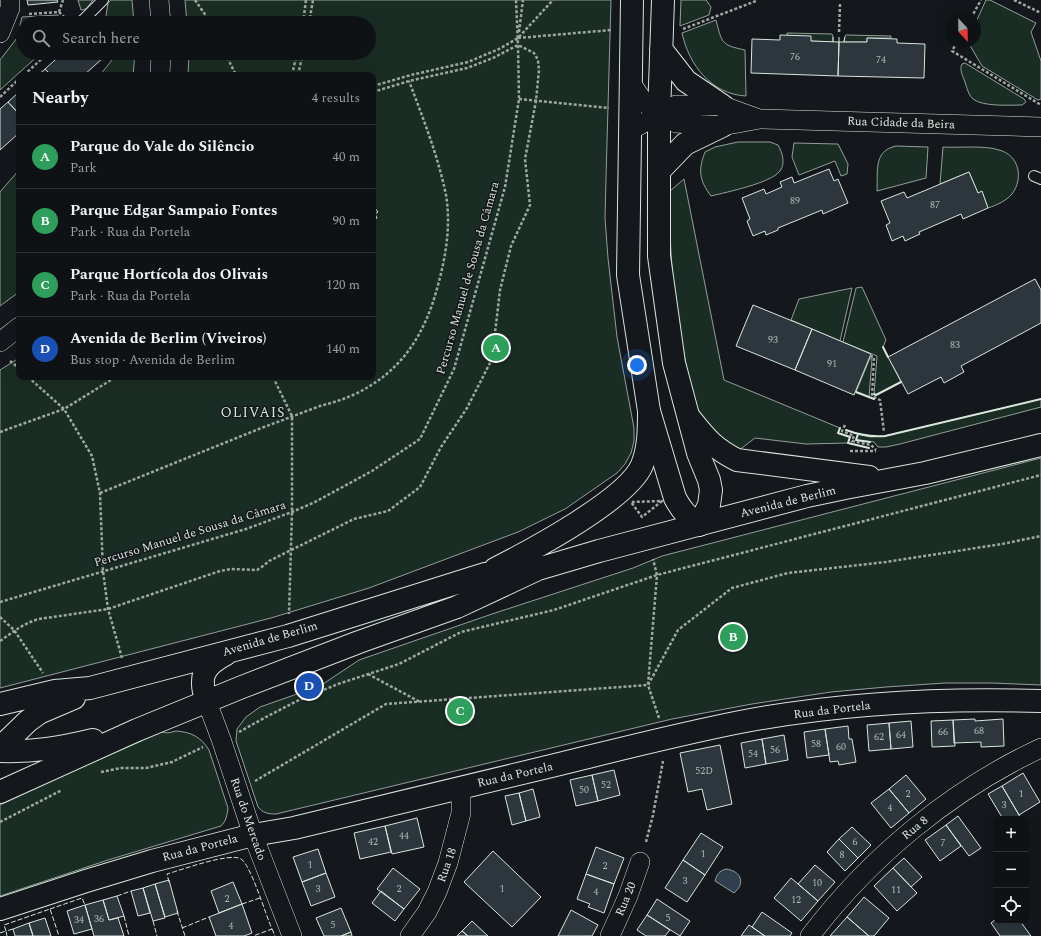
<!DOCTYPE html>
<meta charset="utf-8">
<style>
:root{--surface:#0f1215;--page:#181b1e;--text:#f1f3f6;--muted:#9b9ea0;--line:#2f3234;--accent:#ffb74d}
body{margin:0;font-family:Spectral,serif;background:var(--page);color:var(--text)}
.controls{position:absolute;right:12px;bottom:12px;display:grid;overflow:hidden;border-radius:8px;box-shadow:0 4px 16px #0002}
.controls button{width:36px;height:36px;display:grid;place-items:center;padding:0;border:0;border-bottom:1px solid var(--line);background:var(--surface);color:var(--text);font:20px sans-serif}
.compass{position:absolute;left:945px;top:12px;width:36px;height:36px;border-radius:50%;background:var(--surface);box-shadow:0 4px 16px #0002;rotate:158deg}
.you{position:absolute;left:637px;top:365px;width:14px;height:14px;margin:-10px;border:3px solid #fff;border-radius:50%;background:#1a73e8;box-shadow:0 0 0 6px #1a73e833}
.badge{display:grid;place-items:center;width:26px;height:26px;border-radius:50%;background:var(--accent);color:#fff;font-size:13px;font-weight:700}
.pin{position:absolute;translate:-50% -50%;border:2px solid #fff;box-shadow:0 1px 4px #0006}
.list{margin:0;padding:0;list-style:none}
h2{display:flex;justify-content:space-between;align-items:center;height:52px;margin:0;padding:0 16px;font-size:17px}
h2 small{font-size:13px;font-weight:400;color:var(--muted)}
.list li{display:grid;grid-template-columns:26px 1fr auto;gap:12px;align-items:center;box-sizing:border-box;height:64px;padding:0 16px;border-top:1px solid var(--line)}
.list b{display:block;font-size:15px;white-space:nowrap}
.list p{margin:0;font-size:13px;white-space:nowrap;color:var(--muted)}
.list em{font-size:13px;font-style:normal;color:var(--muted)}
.icon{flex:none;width:22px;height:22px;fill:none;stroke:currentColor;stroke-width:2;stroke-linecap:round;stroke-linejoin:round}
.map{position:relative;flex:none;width:1041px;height:936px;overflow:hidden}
.search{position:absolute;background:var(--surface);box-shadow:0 4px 16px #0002;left:16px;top:16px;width:360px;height:44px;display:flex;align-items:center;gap:10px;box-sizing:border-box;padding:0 14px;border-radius:22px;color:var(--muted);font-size:15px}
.panel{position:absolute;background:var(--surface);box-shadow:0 4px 16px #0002;left:16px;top:72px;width:360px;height:308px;border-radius:8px}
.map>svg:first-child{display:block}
.green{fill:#1a2d24;stroke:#939e99}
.water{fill:#2f3f4d;stroke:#939e99}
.building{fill:#2c363c;stroke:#d8e6dc}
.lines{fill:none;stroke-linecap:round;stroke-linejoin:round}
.lane-casing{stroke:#d8e6dc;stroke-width:12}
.street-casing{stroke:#d8e6dc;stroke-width:20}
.secondary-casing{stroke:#d8e6dc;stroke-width:24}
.primary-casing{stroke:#d8e6dc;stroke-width:24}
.path{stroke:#9da8a2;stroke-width:2.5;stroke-dasharray:3 2;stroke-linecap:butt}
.lane{stroke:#14181c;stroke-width:10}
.street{stroke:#14181c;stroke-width:19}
.secondary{stroke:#14181c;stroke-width:22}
.primary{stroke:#14181c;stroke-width:22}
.fence{stroke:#d8e6dc;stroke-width:1;stroke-dasharray:5 2;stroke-linecap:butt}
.wall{stroke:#d8e6dc;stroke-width:2}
.labels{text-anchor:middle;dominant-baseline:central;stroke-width:3;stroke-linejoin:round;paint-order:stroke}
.number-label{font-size:10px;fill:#adbab4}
.street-label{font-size:12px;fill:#d8e6dc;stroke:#14181c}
.quarter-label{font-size:14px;letter-spacing:1px;fill:#d8e6dc;stroke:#14181c}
</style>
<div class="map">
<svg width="1041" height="936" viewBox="0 0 1041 936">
<rect width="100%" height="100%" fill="#14181c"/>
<path class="green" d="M78,0H93L86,9L81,10Z
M111,0H132L134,23H105L108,3Z
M185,0H611L606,178L605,218L608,258L617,337L634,428V441L631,453L625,464L617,473L565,509L518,532L369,588L271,618L0,688V370L19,358V377H373V75H188L189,53H369V23H187Z
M681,0H706L711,7L709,15L680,26Z
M986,0H990L1036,23L1031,32L1041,61V99L1038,100L982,66L968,42H975V24Z
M58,15V23H23V53H41L0,90V60L17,38L22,17Z
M716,20C722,43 721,45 745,50L746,96C711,94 689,65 682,33Z
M787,33L832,34L833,36V42L811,41L787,35Z
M846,35L891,36V38H867V42H844L845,36Z
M110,53H135L133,75H100L112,60Z
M965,63L1024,99L1026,102L1022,105C1010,105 983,107 973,99C968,94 967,88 965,82C963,76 959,70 962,64Z
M738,142H770L778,145C782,152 786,163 780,171C771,183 727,192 711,196C699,180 698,170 705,152L715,147Z
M794,143L838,144L848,164L847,174L841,176L835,161L799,175L792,157Z
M896,146L928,147L926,178L877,191C878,172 873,151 896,146Z
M943,147C959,148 984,145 999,150C1019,155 1024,178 1012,194C1006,201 997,205 988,208L982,192L978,193L969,172L940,184Z
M19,170V292L0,306V192Z
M684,179L724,380L840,428L838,433L850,437L848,443L806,444L755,438L738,451C735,450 732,449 729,448C723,443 706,426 702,419C694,408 692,392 689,379C676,317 668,254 670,191Z
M862,287L886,340L883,347L901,382L876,395L874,394L877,356L843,342L856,288Z
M852,288L840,341L791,320L799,299Z
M870,358L872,359L869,397L856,392Z
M1041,399V407L900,444L886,447H878L874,442L856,440L858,434L870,437L885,436Z
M1041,458V685L992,683H945L886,687L831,692L752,704L672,719L276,814C268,814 263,813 258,807L236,741L237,729L246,717L260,707L320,686L359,660L492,614L633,568L662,556Z
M176,731C191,732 201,737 209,750L228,808C227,816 226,821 221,826L108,860L0,896V805L63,775L162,732L168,733Z"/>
<path class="water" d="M726,869C741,871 746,883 734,893L715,881C717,874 719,871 726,869Z"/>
<path class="building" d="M27,0H57L58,2L28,5Z
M780,35L811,36V41L839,42L838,76L751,73L752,39L780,40Z
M867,38L897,39V43L925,44L924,78L838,76L839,42H867Z
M63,53H98L103,58L84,75H51L45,69Z
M45,69L51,75H38Z
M19,92V114L8,102Z
M8,102L19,114V133L0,150V109Z
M829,169L834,181L838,179L848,203L823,214L822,210L778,228V230L766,235L765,231L753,236L747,221L750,219L742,198L764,189L766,194L782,187L780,182L792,177L794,183Z
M969,172L978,193L982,191L988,208L963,219L961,214L919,232L920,234L905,241L903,236L892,241L886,225L890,223L881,201L904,192L907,198Z
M375,208L378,212L375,214L377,218L373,220V209Z
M1035,279L1041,290V323L961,366L964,372L944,383L941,377L908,394L888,357Z
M753,305L812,329L795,370L736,346Z
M812,329L871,354L854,395L795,370Z
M975,719V721L1003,719L1004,746L981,747V742L954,743L953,720Z
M953,720L955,746L932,747L931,721Z
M911,721L913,747L891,749L889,723Z
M889,723L891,749L869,751L867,725Z
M848,726L849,739H852L856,762L839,765L838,761L830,762L825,729Z
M825,729L829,755L807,758L804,732Z
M784,735L788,760L766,764L762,739Z
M762,739L766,764L745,768L741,743Z
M720,745L732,804L707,810L702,789L688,792L680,753Z
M614,770L620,795L598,801L592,775Z
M1023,773L1040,802L1019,815L1002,786Z
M592,775L598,801L576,806L570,780Z
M906,775L926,799L909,813L889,789Z
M1002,786L1019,815L1021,819H1003L988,794Z
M533,789L540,817L526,821L519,793Z
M889,789L909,813L891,828L871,803Z
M519,793L526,821L512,825L505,796Z
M958,816L981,848L969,856L946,825Z
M417,818L424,847L392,854L385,826Z
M946,825L961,846L940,861L925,840Z
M385,826L391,852L360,859L354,833Z
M852,827L871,845L858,858L839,839Z
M701,833L723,847L705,875L683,860Z
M839,839L858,858L845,871L827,852Z
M596,847L624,858L614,884L586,874Z
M318,849L326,873L302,882L293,857Z
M493,851L541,897L512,927L464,882Z
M904,858L922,877L911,887L893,868Z
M683,860L705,875L687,902L665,888Z
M815,865L835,882L818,901L798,884Z
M393,868L420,889L404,909L377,889Z
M893,868L917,893L897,911L874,886Z
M326,873L335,897L311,906L302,882Z
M586,874L614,884L604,913L588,907L590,904L577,899Z
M791,878L818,901L801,921L774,898Z
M169,880L178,913L165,917L155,884Z
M233,882L242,904L219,913L211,891Z
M155,884L165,918L153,921L143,888Z
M143,888L150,913L138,916L131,891Z
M381,891L404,909L395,921L372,903Z
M117,896L124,916L109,920L103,900Z
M864,897L889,918L874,936H869L847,917Z
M657,899L690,921L680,936L647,915Z
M103,900L109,920L118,918L124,936H94L85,905Z
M242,904L252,933L244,936H216L209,917Z
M85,905L92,929L74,934L67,911Z
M341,908L351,932L341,936H324L316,918Z
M571,910L598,925L592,936H558Z
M762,912L792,933L790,936H765L752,927Z
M647,915L670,930L665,936H646L637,930Z
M847,917L869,936H830Z
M45,918L51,936H33L29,923Z
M996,919V921H1020L1031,936H1000L991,923Z
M472,921L488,936H468L462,931Z
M29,923L33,936H15L13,929Z
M749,925L752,927L765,936H741Z
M462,931L468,936H457Z
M351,932L352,936H341Z"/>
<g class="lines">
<g class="lane-casing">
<path id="lane" d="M80,23L103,0
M1034,176L1041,179"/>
</g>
<g class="street-casing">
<path id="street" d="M159,0L161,23
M0,33L10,8V0
M160,75L161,53
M631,83L644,102L659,114L676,123L722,126L760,119L1041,127
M631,130L676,105H682L723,106L759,119
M0,342L19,327
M207,702L221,739L253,835L292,936
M410,936L427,912L437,892L448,863L461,813V787
M610,936L628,896L640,862
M810,936C870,857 951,790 1041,748"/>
</g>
<g class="secondary-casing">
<path id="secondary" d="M632,0L628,275L649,411L675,498C682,511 687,516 699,525L709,505L711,490L709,480L698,453L674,363L659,256V114L663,0
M661,49L686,81L723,106
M659,171L685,144L722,126
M0,909L86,881L152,861L253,835L294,828C377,808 460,788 543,768C609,752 674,735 740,722C839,703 941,698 1041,701"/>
</g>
<g class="primary-casing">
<path id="primary" d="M689,417C705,437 713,448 737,460L869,477
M495,569C530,551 628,499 642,465C649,448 649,429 649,411
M207,702C198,677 203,666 226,654
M0,704L55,691L90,688L288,636L485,574L523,570
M0,748L28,721L39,713L74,698
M0,751C34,752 60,748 93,740
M0,792L137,730L242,687L359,642L457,607L538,569L599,551L807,496L845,488L925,473L1041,445"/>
</g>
<path class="path" d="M195,0L211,23
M1014,0L1041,13
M59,12L63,0
M29,14L59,12L65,18
M971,18L981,0
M303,23L306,0
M309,23L313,0
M683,29L756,1
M519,32L523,0
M839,32L840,4
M518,38L611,30
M957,42L952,51L1041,105
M225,53L236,75
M24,75L48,53
M292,75L297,53
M298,75L303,53
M373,86L411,75L468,62L499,49L518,38L553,0
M0,97L19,79
M519,99L609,108
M870,356L874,357L872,396L880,400L884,432
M10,361L19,368
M28,377L64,409L92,456L100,493L103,571L108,609L122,658
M273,377L292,416V512L289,614
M845,425L842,431L854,436L852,441L871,445L876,450
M0,432L64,409L116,377
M850,451H876
M100,493C155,471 209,449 264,427C283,420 301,413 320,406C331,403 342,400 353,395C401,373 425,335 438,285C446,256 451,225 446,195C438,156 423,118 409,81
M662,501L642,517L631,502Z
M0,602L246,529L292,512L315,502L372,471L420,439L454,369L505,187L519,99L518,45L516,0
M0,617L14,630L43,673
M0,641C13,632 24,623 39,619L108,609L220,571L231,569L257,570L263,566L269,561L354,519L388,511L420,487L441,447L467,408L492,359L500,290L511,246L530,205L525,159L536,101L539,70L538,60L534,53L518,45L493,58L467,68L409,81L373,92
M368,674L420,702
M659,718L648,685L678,630L732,588L788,573L886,562L1002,544L1041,536
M239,732L266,717L297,701L338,684L399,664L461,632L554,610L657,575L1041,475
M101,772L121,768H146L172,762L203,747
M255,781L386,704L648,685L657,575L653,559
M0,822L62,790
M646,842L653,815L663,761"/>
<use href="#lane" class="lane"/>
<use href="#street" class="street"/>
<use href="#secondary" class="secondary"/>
<use href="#primary" class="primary"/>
<path class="fence" d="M833,42V36
M839,42V36
M844,42L845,36
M169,882L167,874C181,870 230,852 241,859C251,865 266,916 272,929L253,936
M117,896L131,891
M242,904L260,898
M50,909L82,898L85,905
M177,911L185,936
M124,916L129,936
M153,921L157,936
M182,928L209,917
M13,929L6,931L4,925L50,909L59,936
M272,929L275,936
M0,933L6,931L7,936"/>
<path class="wall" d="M883,347L888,357
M856,392L874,399
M874,394L876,395L901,382
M840,428L838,433L850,437L848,443L869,448
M846,430C859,435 871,437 885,436L1041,399
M858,434L856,440L870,442"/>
</g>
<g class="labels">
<g class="number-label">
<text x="795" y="57">76</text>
<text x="881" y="60">74</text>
<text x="795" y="201">89</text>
<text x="935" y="205">87</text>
<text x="773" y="340">93</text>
<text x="955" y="345">83</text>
<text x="832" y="364">91</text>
<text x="979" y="731">68</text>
<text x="943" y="732">66</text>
<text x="901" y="735">64</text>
<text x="879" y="737">62</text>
<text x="816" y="744">58</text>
<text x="841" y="747">60</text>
<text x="775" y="750">56</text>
<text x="753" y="754">54</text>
<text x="704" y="771">52D</text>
<text x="606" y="785">52</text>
<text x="584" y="790">50</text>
<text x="908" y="794">2</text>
<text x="1021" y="794">1</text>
<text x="1004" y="805">3</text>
<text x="890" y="808">4</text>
<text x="404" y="836">44</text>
<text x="373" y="842">42</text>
<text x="855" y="842">6</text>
<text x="943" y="843">7</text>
<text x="703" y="854">1</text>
<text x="842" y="855">8</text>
<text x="310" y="865">1</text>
<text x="605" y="866">2</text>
<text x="685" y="881">3</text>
<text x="817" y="883">10</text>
<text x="318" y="889">3</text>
<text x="399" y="889">2</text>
<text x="502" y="889">1</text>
<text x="896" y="890">11</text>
<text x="596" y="892">4</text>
<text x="227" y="899">2</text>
<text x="796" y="900">12</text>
<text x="668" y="918">5</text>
<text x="99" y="919">36</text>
<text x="79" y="920">34</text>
<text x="333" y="925">5</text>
<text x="231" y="926">4</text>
</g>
<g class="street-label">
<text transform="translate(901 123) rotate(2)">Rua Cidade da Beira</text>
<text transform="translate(468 278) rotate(-74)">Percurso Manuel de Sousa da Câmara</text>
<text transform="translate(788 502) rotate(-14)">Avenida de Berlim</text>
<text transform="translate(190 534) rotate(-17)">Percurso Manuel de Sousa da Câmara</text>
<text transform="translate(270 639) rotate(-16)">Avenida de Berlim</text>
<text transform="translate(832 710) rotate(-7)">Rua da Portela</text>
<text transform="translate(515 775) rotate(-13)">Rua da Portela</text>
<text transform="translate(248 819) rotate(71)">Rua do Mercado</text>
<text transform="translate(915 828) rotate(-39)">Rua 8</text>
<text transform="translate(200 848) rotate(-15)">Rua da Portela</text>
<text transform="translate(447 865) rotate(-71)">Rua 18</text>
<text transform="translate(626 899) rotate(-68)">Rua 20</text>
</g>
<g class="quarter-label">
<text x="253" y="412">OLIVAIS</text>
</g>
</g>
</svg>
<div class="controls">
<button>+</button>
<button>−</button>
<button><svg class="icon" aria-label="locate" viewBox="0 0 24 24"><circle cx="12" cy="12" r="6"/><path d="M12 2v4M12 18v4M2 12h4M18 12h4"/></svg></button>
</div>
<svg class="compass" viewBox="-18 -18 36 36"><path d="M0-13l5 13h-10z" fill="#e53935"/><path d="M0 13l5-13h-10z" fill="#9b9ea0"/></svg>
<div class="you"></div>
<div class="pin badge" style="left:496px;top:348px;background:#2e9e5b">A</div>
<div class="pin badge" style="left:733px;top:637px;background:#2e9e5b">B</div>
<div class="pin badge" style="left:460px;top:711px;background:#2e9e5b">C</div>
<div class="pin badge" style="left:309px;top:686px;background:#1a4fb4">D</div>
<div class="search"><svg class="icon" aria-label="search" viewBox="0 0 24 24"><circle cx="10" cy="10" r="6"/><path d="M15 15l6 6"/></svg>Search here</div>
<section class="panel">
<h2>Nearby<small>4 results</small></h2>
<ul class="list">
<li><span class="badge" style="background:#2e9e5b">A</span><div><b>Parque do Vale do Silêncio</b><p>Park</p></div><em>40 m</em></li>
<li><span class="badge" style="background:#2e9e5b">B</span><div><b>Parque Edgar Sampaio Fontes</b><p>Park · Rua da Portela</p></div><em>90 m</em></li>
<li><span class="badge" style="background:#2e9e5b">C</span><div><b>Parque Hortícola dos Olivais</b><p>Park · Rua da Portela</p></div><em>120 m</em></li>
<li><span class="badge" style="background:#1a4fb4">D</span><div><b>Avenida de Berlim (Viveiros)</b><p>Bus stop · Avenida de Berlim</p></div><em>140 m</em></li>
</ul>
</section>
</div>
